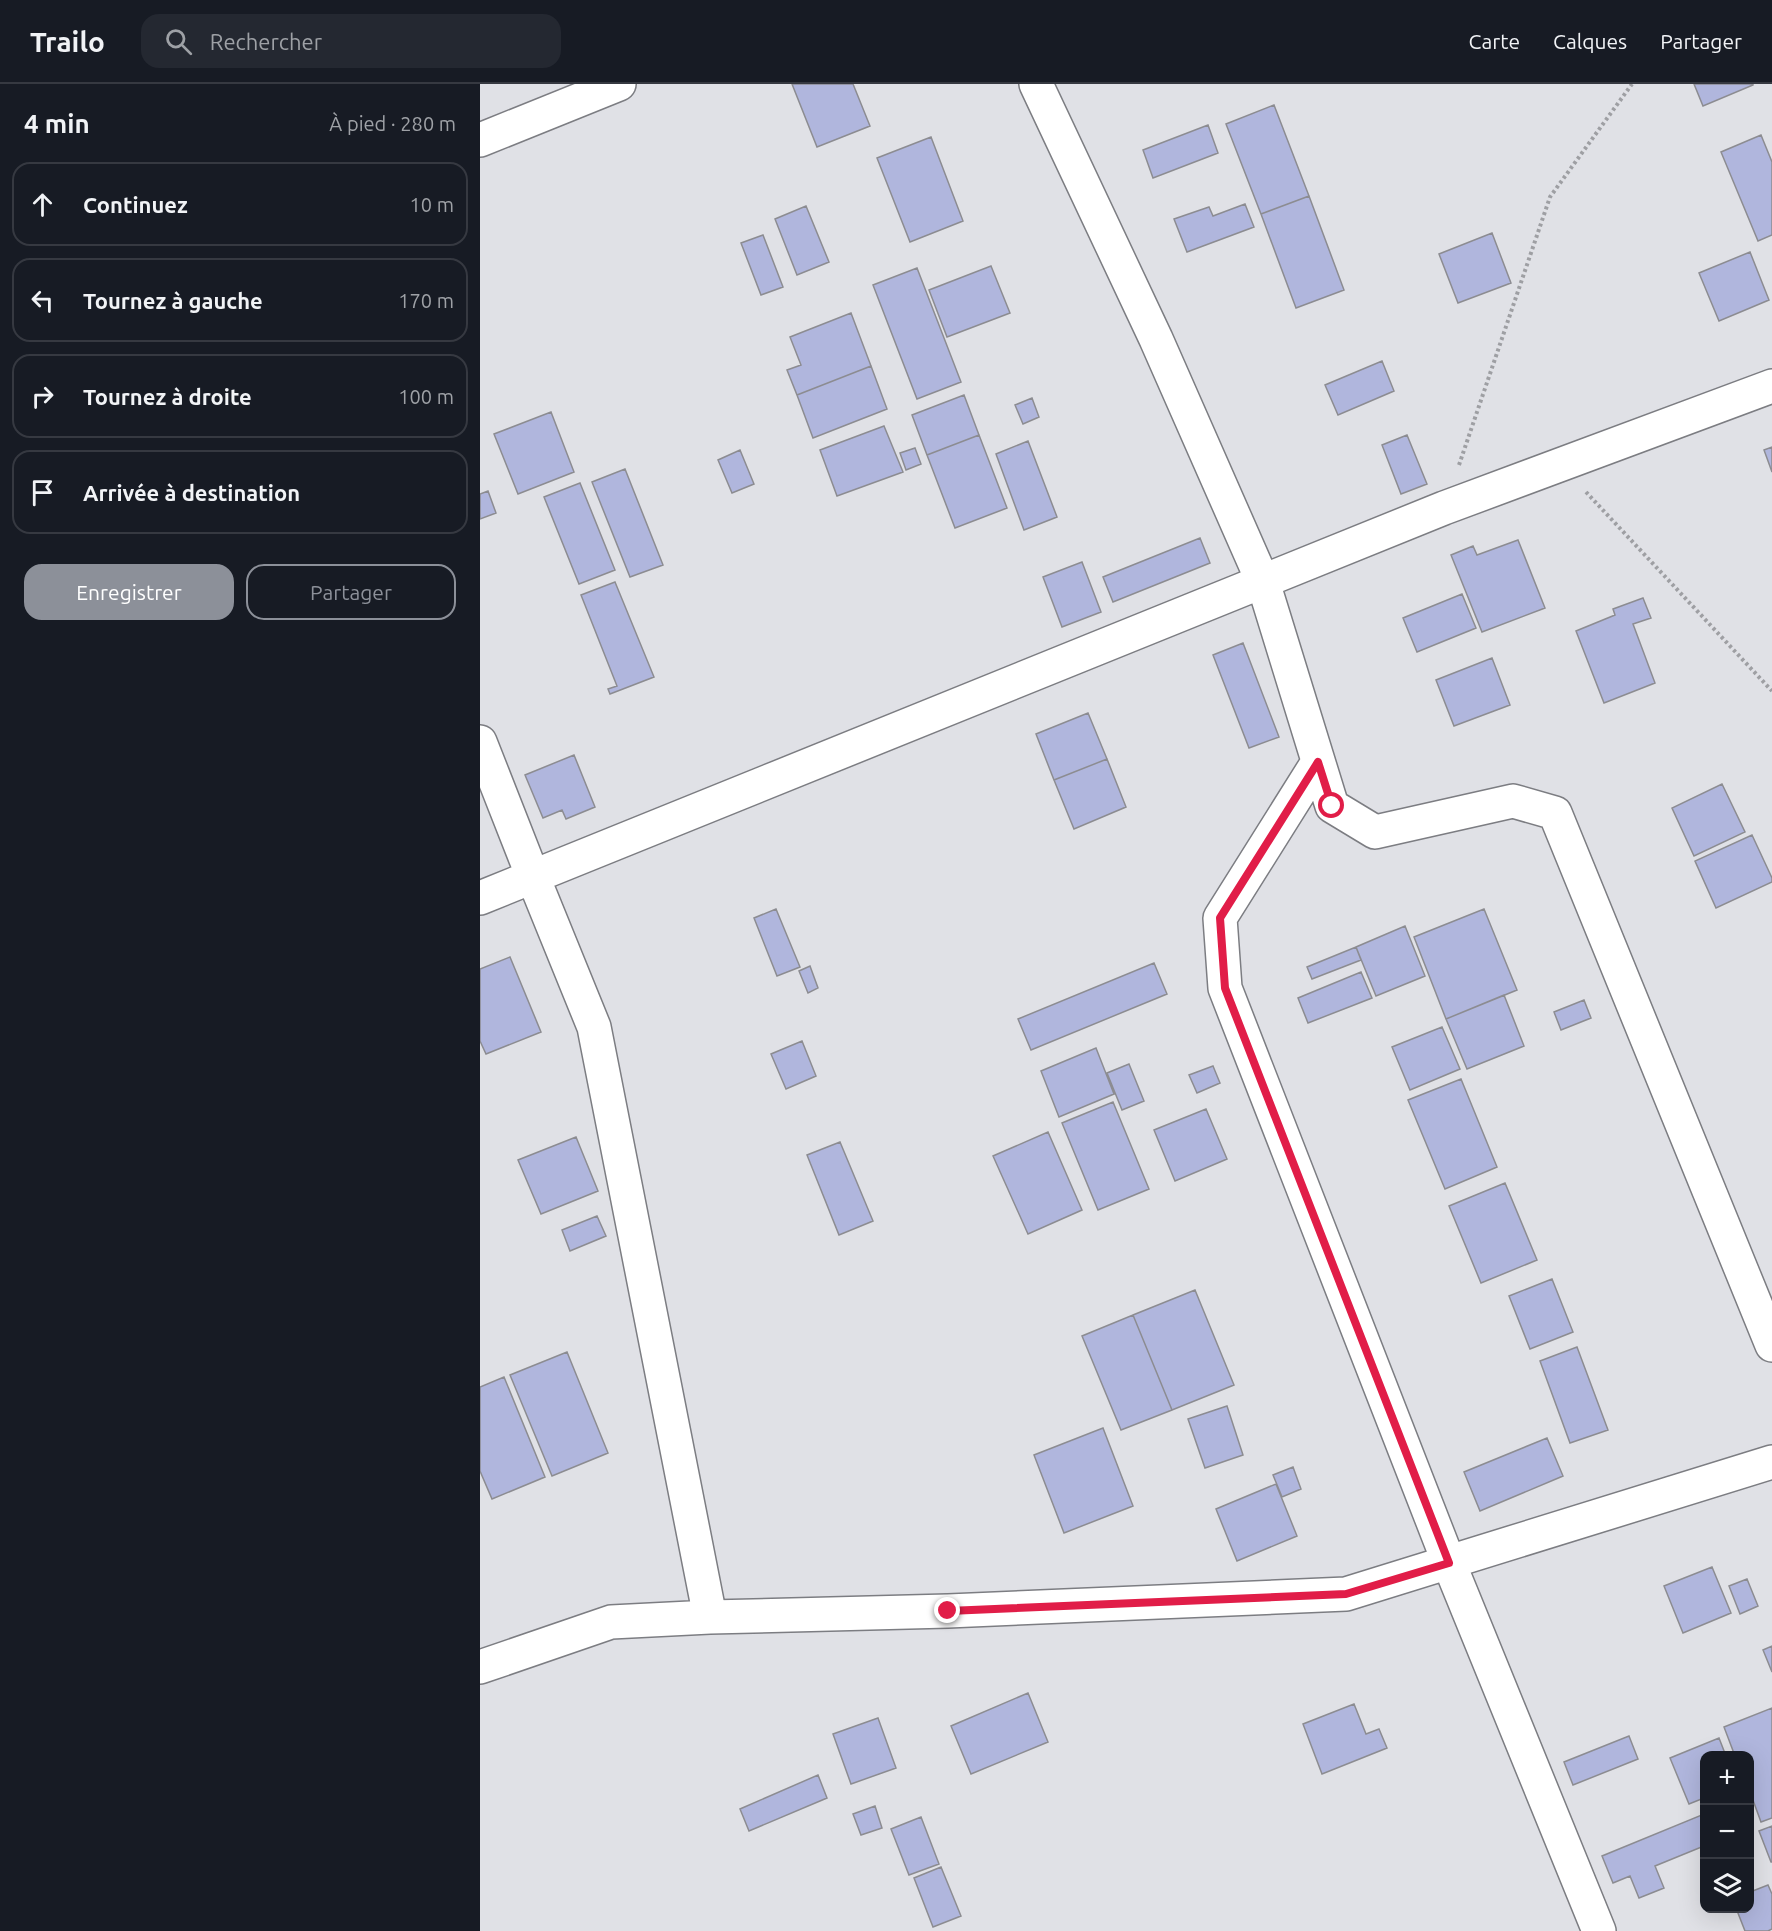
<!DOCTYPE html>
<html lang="fr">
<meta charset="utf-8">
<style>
:root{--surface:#171b24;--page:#242831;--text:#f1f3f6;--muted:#9ea1a6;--line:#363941;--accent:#8c9099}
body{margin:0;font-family:Ubuntu,sans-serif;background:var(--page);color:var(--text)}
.controls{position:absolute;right:18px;bottom:18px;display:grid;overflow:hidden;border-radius:12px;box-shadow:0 6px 24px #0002}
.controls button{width:54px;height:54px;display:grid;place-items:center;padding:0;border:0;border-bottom:2px solid var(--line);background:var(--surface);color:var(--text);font:30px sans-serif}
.stop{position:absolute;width:18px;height:18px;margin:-14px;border:4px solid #e11d48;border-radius:50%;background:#fff}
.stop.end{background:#e11d48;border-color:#fff;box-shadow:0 2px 6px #0008}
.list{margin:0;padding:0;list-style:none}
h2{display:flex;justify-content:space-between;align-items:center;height:78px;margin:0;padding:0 24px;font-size:26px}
h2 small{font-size:20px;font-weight:400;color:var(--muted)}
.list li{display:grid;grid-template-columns:39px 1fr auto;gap:18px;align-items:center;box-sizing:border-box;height:84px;margin:0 12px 12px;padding:0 12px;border:2px solid var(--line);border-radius:18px}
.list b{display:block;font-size:22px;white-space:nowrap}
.list em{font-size:20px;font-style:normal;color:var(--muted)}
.actions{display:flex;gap:12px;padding:18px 24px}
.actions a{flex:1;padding:14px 0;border:2px solid var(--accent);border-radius:18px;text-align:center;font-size:21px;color:var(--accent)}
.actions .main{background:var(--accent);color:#fff}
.icon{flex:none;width:33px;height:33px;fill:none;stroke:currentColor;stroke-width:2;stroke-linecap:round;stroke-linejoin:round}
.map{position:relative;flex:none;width:1292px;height:1847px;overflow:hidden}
header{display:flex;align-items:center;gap:36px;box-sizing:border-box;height:84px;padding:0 30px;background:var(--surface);border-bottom:2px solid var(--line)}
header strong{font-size:28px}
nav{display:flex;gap:33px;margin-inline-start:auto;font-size:21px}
.search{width:420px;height:54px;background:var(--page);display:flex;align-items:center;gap:15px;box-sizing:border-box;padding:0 21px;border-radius:18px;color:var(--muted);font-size:22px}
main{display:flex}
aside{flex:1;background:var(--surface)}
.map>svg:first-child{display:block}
.building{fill:#b0b6dd;stroke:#8c8c91;stroke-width:1.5}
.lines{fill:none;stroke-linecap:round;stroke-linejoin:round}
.minor-casing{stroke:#7c7d82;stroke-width:36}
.path{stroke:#9e9fa3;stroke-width:4;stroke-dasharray:3 3;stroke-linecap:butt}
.minor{stroke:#fff;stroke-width:33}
.route{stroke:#e11d48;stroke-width:8}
</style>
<header>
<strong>Trailo</strong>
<div class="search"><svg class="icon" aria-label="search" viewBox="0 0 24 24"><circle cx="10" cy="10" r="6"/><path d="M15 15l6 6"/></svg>Rechercher</div>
<nav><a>Carte</a><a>Calques</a><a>Partager</a></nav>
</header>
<main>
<aside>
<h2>4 min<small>À pied · 280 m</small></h2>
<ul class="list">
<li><svg class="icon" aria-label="ahead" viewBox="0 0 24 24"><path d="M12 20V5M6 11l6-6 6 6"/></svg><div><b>Continuez</b></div><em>10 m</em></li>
<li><svg class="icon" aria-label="left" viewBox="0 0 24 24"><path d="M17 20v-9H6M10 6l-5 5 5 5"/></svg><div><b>Tournez à gauche</b></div><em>170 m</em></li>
<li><svg class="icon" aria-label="right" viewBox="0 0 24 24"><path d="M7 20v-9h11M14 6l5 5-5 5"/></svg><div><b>Tournez à droite</b></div><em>100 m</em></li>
<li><svg class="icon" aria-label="arrive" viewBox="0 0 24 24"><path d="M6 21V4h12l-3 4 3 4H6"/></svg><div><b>Arrivée à destination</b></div></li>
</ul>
<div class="actions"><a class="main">Enregistrer</a><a>Partager</a></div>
</aside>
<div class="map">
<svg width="1292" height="1847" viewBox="0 0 1292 1847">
<rect width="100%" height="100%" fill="#e0e1e6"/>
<path class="building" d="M312,0H373L390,42L337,63Z
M1214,0H1273V1L1223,22Z
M794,21L829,112L781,130L746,40Z
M728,41L738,69L673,94L663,66Z
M1281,51L1292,78V151L1278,157L1241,68Z
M451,53L483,137L430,158L397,74Z
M829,112L864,206L816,224L781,130Z
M765,120L774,143L707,168L694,135L729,123L733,132Z
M326,122L349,178L317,191L295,135Z
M1012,149L1031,199L978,219L959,170Z
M283,151L303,203L281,211L261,159Z
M1270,168L1289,216L1239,237L1219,189Z
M511,182L530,229L467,253L449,206Z
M437,184L481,298L437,315L393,201Z
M371,229L391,282L317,311L307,286L321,281L310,253Z
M902,277L914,307L858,331L845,301Z
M391,282L407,325L333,354L317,311Z
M484,311L499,351L447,371L432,331Z
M552,314L559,333L543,340L535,321Z
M71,328L94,388L38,410L14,350Z
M404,342L423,388L357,412L340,366Z
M499,351L527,424L475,444L447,371Z
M927,351L947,400L921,410L902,361Z
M548,357L577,433L544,446L516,370Z
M1292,363V388L1284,366Z
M435,364L441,380L426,386L420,369Z
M260,366L274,400L252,409L238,376Z
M145,385L183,481L150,493L112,398Z
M100,399L135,486L99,500L64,413Z
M8,407L16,429L0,435V410Z
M720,454L730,479L633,518L623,493Z
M1038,456L1065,524L1002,548L971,471L993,462L997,471Z
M602,478L621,528L582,543L563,493Z
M135,498L174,593L130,610L128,605L137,602L101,511Z
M982,510L996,544L937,568L923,534Z
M1163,514L1171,534L1153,540L1175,599L1124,619L1096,547L1135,531L1133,525Z
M763,559L799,653L769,664L733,571Z
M1012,574L1030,621L974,642L956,596Z
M608,629L627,675L574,696L556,650Z
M94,671L115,723L86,735L82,726L63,734L45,691Z
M627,675L646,723L594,745L574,696Z
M1242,700L1265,748L1214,772L1192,724Z
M1272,751L1292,794V798L1236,824L1215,777Z
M296,825L320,883L297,892L274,834Z
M1004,825L1037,906L966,935L934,853Z
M925,842L945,892L896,912L876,863Z
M876,863L881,876L832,895L827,883Z
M30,873L61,948L6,970L0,957V885Z
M674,879L687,910L551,966L538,935Z
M330,882L338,904L328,909L319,887Z
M881,888L892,914L828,939L818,914Z
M1024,911L1044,962L987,985L966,935Z
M1104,916L1111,934L1081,946L1074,928Z
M962,943L980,985L930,1006L912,963Z
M322,957L336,992L306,1005L291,970Z
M616,964L634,1010L579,1033L561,987Z
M649,980L664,1017L642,1026L627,989Z
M733,982L740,999L717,1009L709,991Z
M981,995L1017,1083L965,1105L928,1016Z
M633,1018L669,1105L618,1126L582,1039Z
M726,1025L747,1075L695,1097L674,1046Z
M568,1048L602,1126L548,1150L513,1072Z
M96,1053L118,1107L61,1130L38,1076Z
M360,1058L393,1137L359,1151L327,1071Z
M1025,1099L1057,1176L1001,1199L969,1122Z
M117,1132L126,1152L90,1167L82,1146Z
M1072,1195L1093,1248L1050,1265L1029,1212Z
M715,1206L754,1301L692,1326L653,1231Z
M653,1231L692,1326L641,1346L602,1252Z
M1097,1263L1128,1346L1090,1359L1060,1277Z
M87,1268L128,1369L72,1392L30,1291Z
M24,1293L65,1393L12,1415L0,1387V1303Z
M747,1322L763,1371L725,1384L708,1335Z
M623,1344L653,1422L584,1449L554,1371Z
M1067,1354L1083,1392L1000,1427L984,1388Z
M813,1383L821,1405L802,1413L793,1391Z
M796,1400L817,1452L757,1477L736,1425Z
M1232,1483L1251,1529L1203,1549L1184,1502Z
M1267,1495L1278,1522L1260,1530L1249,1502Z
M1292,1562V1588L1283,1566Z
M548,1609L568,1658L491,1690L471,1642Z
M874,1620L886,1650L899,1645L907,1664L842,1690L823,1640Z
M1292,1624V1734L1281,1738L1270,1708V1672H1255L1244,1643Z
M398,1634L416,1684L371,1700L353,1650Z
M1149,1652L1158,1675L1093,1701L1084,1678Z
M1239,1654L1246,1672H1224V1714L1209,1720L1190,1674Z
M338,1691L347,1714L269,1747L260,1725Z
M395,1722L402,1744L381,1751L373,1730Z
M1224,1730V1762L1175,1782L1184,1804L1159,1814L1150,1792L1133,1799L1122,1772Z
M441,1733L459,1780L429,1791L411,1745Z
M1292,1742V1778H1291L1279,1747Z
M461,1783L481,1832L453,1843L434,1794Z
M1288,1801L1292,1810V1845L1288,1847H1265L1256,1824H1270V1808Z"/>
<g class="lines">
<g class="minor-casing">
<path id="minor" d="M556,0L676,255L783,498L852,722L895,748L1033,717L1075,729L1292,1261
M0,56L139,0
M0,658L53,793L114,943L230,1533
M838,678L740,834L745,904L969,1479L1119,1847
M0,814L964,424L1292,302
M0,1583L131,1538L230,1533L468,1527L866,1510L1292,1378"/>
</g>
<path class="path" d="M979,381L1070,113L1152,0
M1106,408L1292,607"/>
<use href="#minor" class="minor"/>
</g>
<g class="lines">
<path class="route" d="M468,1527L866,1510L969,1479L745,904L740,834L838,678L852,722"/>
</g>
</svg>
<div class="controls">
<button>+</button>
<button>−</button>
<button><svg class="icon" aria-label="layers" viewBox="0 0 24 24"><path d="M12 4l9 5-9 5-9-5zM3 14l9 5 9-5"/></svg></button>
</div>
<div class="stop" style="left:852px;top:722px"></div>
<div class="stop end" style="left:468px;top:1527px"></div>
</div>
</main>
